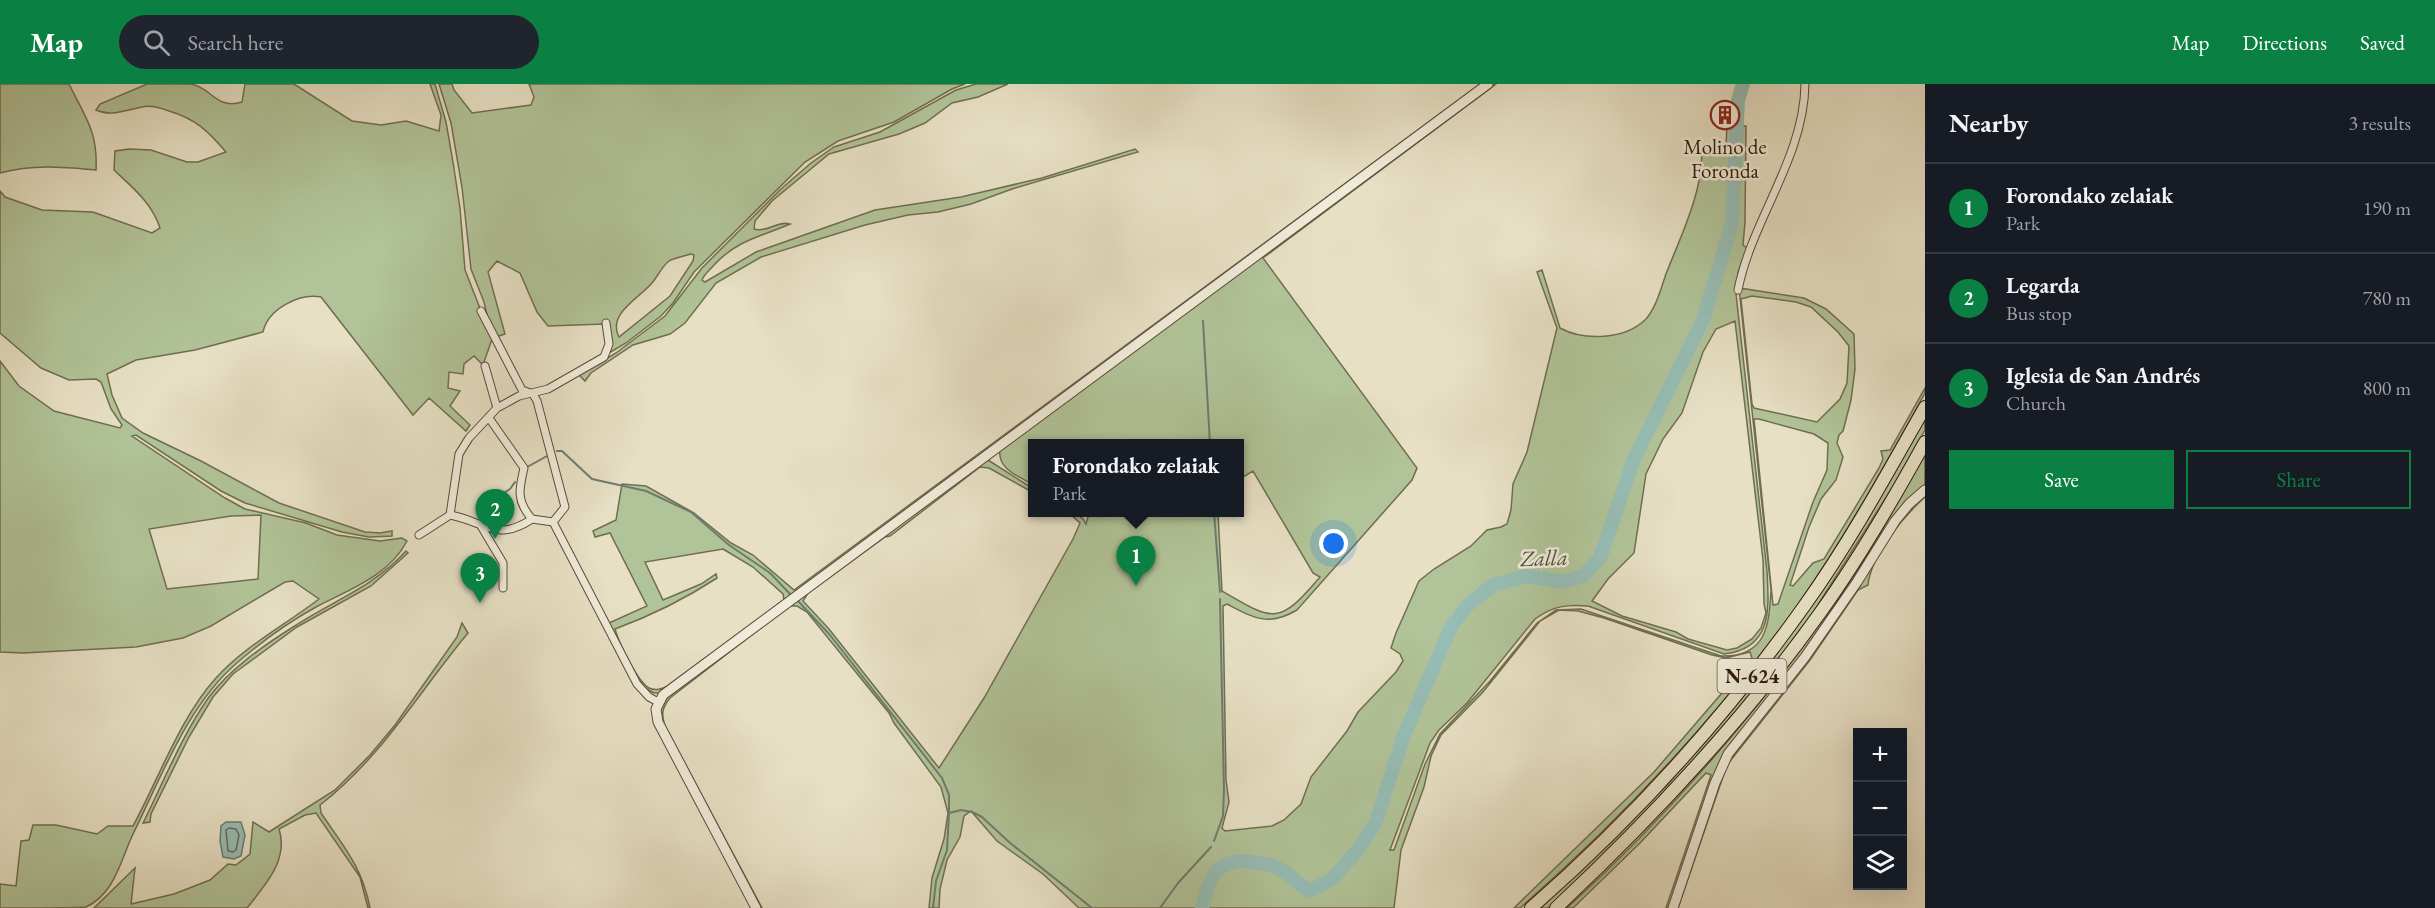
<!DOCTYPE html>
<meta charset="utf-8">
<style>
:root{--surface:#171b24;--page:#20242c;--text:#f1f3f6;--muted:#9ea1a6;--line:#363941;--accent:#0b8043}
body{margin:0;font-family:"EB Garamond",serif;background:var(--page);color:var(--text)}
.controls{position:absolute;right:18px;bottom:18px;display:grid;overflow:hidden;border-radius:0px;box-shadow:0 6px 24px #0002}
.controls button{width:54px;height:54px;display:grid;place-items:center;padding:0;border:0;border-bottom:2px solid var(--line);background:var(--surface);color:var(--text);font:30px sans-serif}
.you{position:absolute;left:1334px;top:460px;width:21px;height:21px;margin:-15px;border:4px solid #fff;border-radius:50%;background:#1a73e8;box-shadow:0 0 0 9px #1a73e833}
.badge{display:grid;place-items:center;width:39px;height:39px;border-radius:50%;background:var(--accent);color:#fff;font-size:20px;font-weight:700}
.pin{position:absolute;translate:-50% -50px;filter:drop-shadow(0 2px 3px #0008)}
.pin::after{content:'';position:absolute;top:32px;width:21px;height:18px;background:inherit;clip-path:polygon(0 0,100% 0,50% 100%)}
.popup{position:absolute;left:1028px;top:355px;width:216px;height:78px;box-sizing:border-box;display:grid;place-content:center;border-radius:0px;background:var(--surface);filter:drop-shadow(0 2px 4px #0005);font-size:20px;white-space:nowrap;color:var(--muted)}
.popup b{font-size:22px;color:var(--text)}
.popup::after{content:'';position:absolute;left:50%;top:100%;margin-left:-12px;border:12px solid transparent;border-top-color:var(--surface)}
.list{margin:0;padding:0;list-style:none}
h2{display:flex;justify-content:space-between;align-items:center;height:78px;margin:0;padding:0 24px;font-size:26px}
h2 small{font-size:20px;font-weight:400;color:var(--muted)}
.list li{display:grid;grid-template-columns:39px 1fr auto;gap:18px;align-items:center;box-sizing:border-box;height:90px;padding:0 24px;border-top:2px solid var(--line)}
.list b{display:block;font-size:22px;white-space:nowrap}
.list p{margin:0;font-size:20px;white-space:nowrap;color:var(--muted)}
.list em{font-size:20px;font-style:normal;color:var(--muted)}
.actions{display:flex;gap:12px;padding:18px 24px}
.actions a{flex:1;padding:14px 0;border:2px solid var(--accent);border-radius:0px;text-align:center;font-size:21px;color:var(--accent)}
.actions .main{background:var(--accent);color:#fff}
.icon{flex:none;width:33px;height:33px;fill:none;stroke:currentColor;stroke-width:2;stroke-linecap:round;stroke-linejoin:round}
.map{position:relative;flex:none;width:1925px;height:824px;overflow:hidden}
header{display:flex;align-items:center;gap:36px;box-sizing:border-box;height:84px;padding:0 30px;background:var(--accent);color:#fff}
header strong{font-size:28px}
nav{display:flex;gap:33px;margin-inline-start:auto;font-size:21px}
.search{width:420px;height:54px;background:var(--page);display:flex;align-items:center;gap:15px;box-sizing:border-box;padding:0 21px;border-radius:33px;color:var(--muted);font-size:22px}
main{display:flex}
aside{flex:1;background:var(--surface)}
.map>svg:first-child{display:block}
.green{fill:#b1c398;stroke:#706e50;stroke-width:1.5;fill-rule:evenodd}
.water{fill:#97bdb5;stroke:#6d7b70;stroke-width:1.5}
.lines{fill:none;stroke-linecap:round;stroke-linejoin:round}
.shore{stroke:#636a5e;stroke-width:1.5}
.stream{stroke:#6d7b70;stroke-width:2}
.river{stroke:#97bdb5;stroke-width:14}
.minor-casing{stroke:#5d4a37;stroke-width:9}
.tertiary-casing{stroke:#5d4a37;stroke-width:11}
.trunk-casing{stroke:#2f1808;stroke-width:14}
.minor{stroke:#efebd9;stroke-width:7}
.tertiary{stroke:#efebd9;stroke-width:9}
.trunk{stroke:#e7e0c5;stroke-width:12}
.labels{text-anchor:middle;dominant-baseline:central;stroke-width:5;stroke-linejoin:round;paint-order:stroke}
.shield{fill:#efebd9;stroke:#695747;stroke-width:1.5}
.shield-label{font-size:20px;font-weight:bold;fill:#2f1808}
.poi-label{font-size:21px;fill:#2f1808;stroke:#efebd9}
.water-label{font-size:22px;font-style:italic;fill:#535245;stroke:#efebd9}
</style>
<header>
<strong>Map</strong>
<div class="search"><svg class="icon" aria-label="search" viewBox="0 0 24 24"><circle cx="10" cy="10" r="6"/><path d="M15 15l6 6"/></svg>Search here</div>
<nav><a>Map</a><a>Directions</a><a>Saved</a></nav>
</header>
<main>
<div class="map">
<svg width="1925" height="824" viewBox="0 0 1925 824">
<rect width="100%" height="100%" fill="#e7e0c5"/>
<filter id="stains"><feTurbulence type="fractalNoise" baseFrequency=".00333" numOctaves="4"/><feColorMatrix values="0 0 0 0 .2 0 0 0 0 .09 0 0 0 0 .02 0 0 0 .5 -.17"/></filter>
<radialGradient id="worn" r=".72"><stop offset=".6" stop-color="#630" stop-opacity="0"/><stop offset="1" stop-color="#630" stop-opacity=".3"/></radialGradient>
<path class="green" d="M0,0H69C85,33 98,47 96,86C63,83 33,80 0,89Z
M147,0C161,0 177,0 191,0C211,3 216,26 242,18L245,0H294L352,37L381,41L406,37L439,47L441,31L430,0H435L446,38L453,78L460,124L465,186L492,255L483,281L474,272L464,280L463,290L449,288L448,304L460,307L450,322L470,341L466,347L429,314L413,331L321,213C299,209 268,225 263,248L195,266L136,276L107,290L112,311L122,334L143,349L201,377L279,419L365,448L380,449L392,447V452L369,453L342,448L245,419L221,407L136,351L132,352L225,414L245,425L306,439L337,451L380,457L402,454L407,457C389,492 348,506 316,523C289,538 261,558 238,578C189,619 162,691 134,748C121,774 116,809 86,823C76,824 15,824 0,824V800L16,802L21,757L29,756L33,741H56L97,750L108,742H133C158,696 181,632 216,594C245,562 285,541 319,515L293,497L285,498L211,542L183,554L136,563L23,569L0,568V277L19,302L54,327L120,344L122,341L111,325L101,298L96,295L69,296L41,284L0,249V107L5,113L42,126L93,128L152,149L160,144C152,119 133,104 114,86L115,67L129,65L151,66L187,78H198L226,68C208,47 196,35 169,27C161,24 150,21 142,23C126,26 111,33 96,26L100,20ZM261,431L258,495L167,505L149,445L231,432Z
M439,0H452L454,6L472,29L531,21L534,13L529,0H965L952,5L894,38L838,57L805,78L694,188L673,219L661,232L626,259L609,269L604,240L548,242L537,228L520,189L497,177L488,188L505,250L496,253L489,239L484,218L471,185L462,103L451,39ZM691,170L694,171L693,177L670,212L619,253C607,230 639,214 651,200C657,194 662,182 669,177C674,174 685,172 691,170Z
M976,0H1008L978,13L952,19L925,39L899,50L829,70L772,117L755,137L754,145C767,149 778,136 790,140C760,153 737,156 714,181C710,186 705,189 702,196L705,198L756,168L875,126L961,113L1042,94L1135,65L1138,68L1012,105L971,120L938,128L908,131L865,141L761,173L716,199L685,239L670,250L633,261L591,289L585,297L579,291L616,269L665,232L702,184L781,105L811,79L834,63L880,48L956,6Z
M1480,0H1483L660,609H654L641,602L609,541V539L647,522L610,449L595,453L593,447L616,436L622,400L646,402L694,429L731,459L753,471L794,506ZM723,465L753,483L783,510L784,516L668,602C661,605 656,607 649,604C637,597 619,559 615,545C650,532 685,515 717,494L716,490L701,500L663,516L645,478Z
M1493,0H1496L1263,174L1417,384L1412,396L1297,526C1268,543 1254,534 1227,520L1223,522L1226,696L1229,718L1222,744L1225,747L1272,742L1284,736L1301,720L1311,693L1347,647L1358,628L1396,588L1403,577L1400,570L1391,564L1396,549L1419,497L1434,485L1471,462L1487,446L1501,443L1507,440L1511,426L1513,400L1527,368L1557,244L1537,188L1542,186L1560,244C1584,257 1625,256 1646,235C1656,224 1661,204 1666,190C1680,154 1706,101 1701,63L1726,62L1727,42H1746L1745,138L1743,161L1747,164L1738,189L1736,210L1767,487C1769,525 1773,564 1724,570L1588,522C1567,520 1553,522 1535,535L1467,619L1439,646L1430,659L1390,766H1394L1425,680L1440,650L1490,597L1537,539L1556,526L1581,525L1721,572C1767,573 1769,541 1771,506L1739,204L1804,214L1826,225L1854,250L1855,285L1851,316L1843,347L1839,351L1837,359L1843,373L1836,396L1821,415L1809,443L1790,501L1793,502L1813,479L1824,475L1879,384L1883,375L1881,367L1890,366L1925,304V309C1875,399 1824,490 1761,571C1688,663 1608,747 1520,824H1514L1654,688L1752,574L1750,568L1726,574L1712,571L1604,534L1578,527L1559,526L1540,537L1483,608L1441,651L1431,672L1424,703L1401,766L1394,824H1079L1043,790L997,757L971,727L964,732L960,753L947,776L940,805L939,824H929L932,794L944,755L948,729L941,703L894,639L889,629L807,528L797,522H789L670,614C662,624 661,630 665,642L762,824H758L661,639L660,626L669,610L988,376L1032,404V408L989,384L980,383L890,452L885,453L808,509L803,517L829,545L939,684L984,614L1073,455L1080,439L1069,429C1077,429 1083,433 1086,440L1088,433L1082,429H1218L1222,507C1275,538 1279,541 1320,493L1313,489L1253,387L1240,395V360H1032V400C1018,392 997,385 1000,365ZM1752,212L1796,218L1811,223L1838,248L1849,262L1847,299L1840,315L1817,338L1754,324L1752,320L1741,215ZM1735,237L1763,476L1764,520L1766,529L1761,544L1752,555L1737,564L1727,566L1688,555L1676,548L1622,532L1592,517L1608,495L1634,469L1646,390L1663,355L1682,329L1703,268L1716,245ZM1754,335H1759L1814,350L1828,359L1827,386L1813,418L1778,520L1773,521Z
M1925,334V346L1892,404L1814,527L1737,630L1630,747L1548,824H1539L1666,702L1732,626L1769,579Z
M1925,370V402L1899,425L1871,471L1779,603L1728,663L1670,824H1666L1711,691L1706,689L1640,759L1573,824H1567C1677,724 1772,611 1856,488C1881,450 1902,409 1925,370Z
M1925,410V413C1903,433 1871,471 1868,501L1858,506L1810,576L1727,681L1678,824H1675L1724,682L1901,434Z
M406,467L408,469L371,502L297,543L233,590L213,613L189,653L151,730L150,738L143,739C164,697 182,651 209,613C230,585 263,562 293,543C334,516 372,504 406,467Z
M462,539L468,549C419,608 381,674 320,721L321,729C344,763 362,783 370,824H368L360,793L316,729L305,731L279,745C289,776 265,801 247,824H94L135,784L131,820L174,810L210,796L228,780L236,781L250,770L253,738L269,748L335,706L370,671L395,641L457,553Z"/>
<path class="water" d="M226,738H241L245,751L241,772L234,775L223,773L220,757L221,742Z"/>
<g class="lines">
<path class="shore" d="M229,744L236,745L239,751L236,766L233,768L228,767L226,746Z"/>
<path class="stream" d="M1203,237L1210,360
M557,367H562L592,395L646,407L691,428L729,461L770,489L791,511
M529,382L547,372
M485,421L510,405L515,398
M1214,428L1220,508
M798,517L830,551L942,694L949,711V729L961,726L972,728L982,733L1009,758L1092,824
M1214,757L1223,732L1224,706L1220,515
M933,824L936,797L947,766L949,729
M1160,824L1178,799L1211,763"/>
<path class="river" d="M1202,824C1210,793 1216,773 1253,778C1262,780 1272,780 1280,785C1291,791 1298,801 1310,807L1333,794L1357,767L1375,740L1404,651L1452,541L1468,521L1493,501L1527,492L1563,498L1583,492L1600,474L1634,375L1703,236L1722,173L1732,139L1738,16L1743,0"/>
<g class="minor-casing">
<path id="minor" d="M1738,206C1752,135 1804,74 1805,0
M481,227L522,306L533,310L537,317L565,423L553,438L637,600L649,613L658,618
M485,282L497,324
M489,334L524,384C519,405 516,417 532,435
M450,431C484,437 496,459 532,435L553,438
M481,442L503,479V504
M419,451L450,431L459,370L469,354L497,324L519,312L548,305L604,273L609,260L606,239"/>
</g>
<g class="tertiary-casing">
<path id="tertiary" d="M756,824L658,638L656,625L663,611L1488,0
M1673,824L1715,699L1728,670L1805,573L1857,498L1895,437L1909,420L1925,406"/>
</g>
<g class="trunk-casing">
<path id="trunk" d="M1531,824C1634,734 1726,632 1805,521C1850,458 1887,390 1925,323
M1556,824C1653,733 1743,637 1820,529C1859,475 1893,416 1925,358"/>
</g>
<use href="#minor" class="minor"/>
<use href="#tertiary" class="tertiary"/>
<use href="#trunk" class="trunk"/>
</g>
<defs>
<g id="building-ring" transform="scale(1.5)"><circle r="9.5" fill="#efebd9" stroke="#8f2418" stroke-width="1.5"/><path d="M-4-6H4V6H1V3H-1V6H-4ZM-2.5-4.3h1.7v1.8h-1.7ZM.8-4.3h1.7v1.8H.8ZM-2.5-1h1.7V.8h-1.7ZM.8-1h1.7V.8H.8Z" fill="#8f2418"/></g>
</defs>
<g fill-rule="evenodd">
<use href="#building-ring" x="1725" y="31"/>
</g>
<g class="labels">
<rect class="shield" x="1717.5" y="575" width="69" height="34" rx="4.5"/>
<g class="shield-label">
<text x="1752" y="592">N-624</text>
</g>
<g class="poi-label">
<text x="1725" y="62">Molino de<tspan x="1725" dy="24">Foronda</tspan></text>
</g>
<g class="water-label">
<text transform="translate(1544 474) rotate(-2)">Zalla</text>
</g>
</g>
<rect width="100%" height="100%" filter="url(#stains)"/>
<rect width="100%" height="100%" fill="url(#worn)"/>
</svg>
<div class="controls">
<button>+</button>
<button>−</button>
<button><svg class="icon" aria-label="layers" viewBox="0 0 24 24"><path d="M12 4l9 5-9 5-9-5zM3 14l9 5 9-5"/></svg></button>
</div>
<div class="you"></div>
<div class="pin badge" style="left:1136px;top:502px">1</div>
<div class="popup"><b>Forondako zelaiak</b>Park</div>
<div class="pin badge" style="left:495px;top:455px">2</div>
<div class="pin badge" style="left:480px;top:519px">3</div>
</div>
<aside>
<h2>Nearby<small>3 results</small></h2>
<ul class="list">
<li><span class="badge">1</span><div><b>Forondako zelaiak</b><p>Park</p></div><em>190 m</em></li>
<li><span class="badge">2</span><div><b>Legarda</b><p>Bus stop</p></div><em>780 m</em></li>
<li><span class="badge">3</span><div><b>Iglesia de San Andrés</b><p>Church</p></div><em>800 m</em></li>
</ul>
<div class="actions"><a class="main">Save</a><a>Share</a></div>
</aside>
</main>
